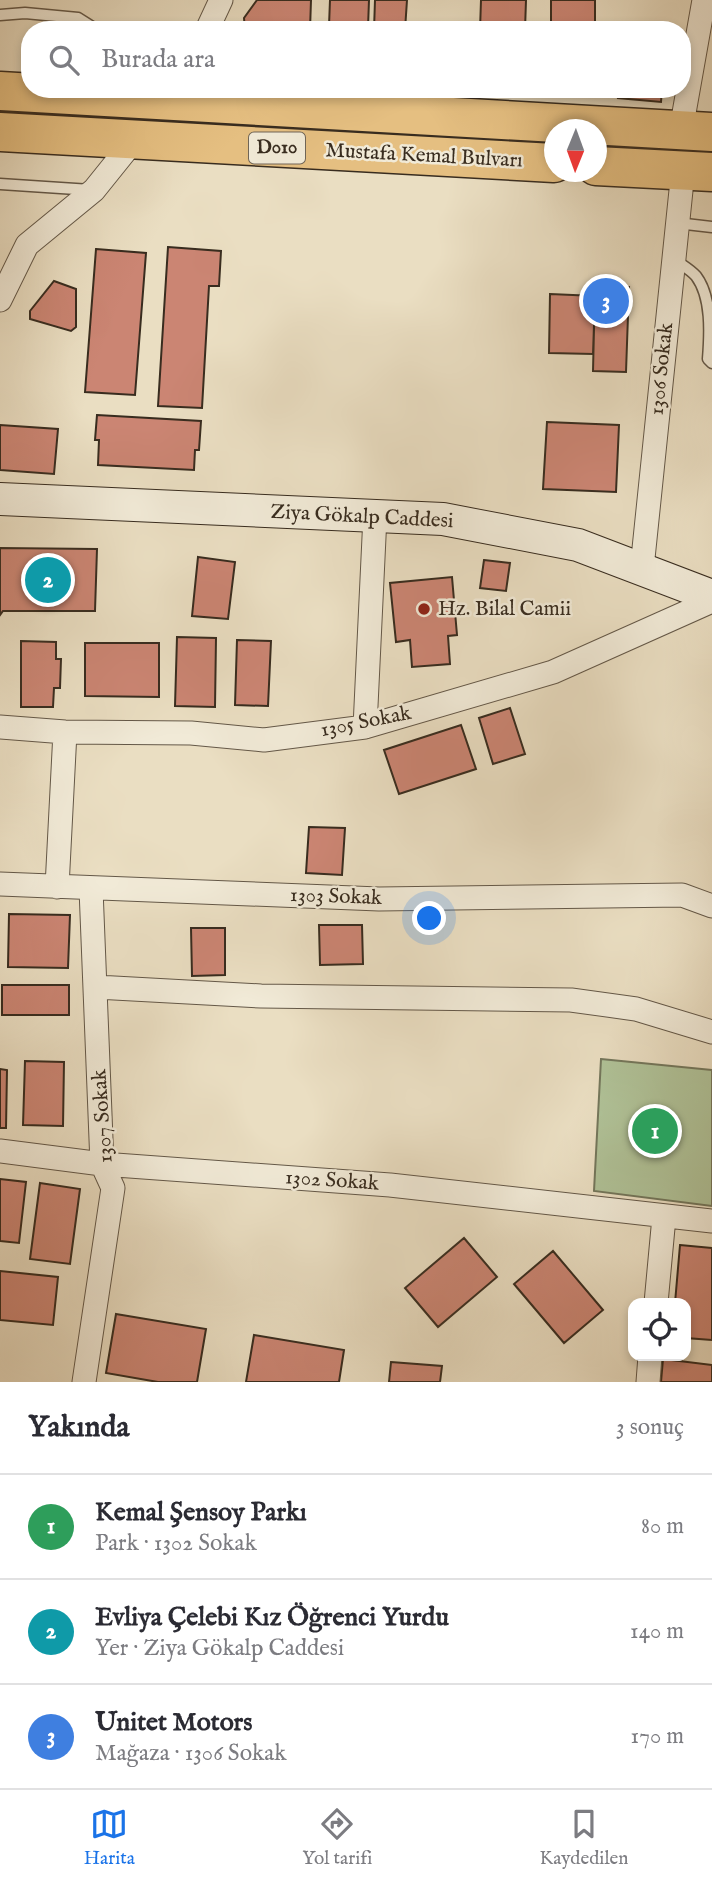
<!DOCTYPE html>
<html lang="tr">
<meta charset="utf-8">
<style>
:root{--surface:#fff;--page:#f2f2f3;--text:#2b2b33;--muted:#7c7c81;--line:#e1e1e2;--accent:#1a73e8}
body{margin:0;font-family:"IM FELL English",serif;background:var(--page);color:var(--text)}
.controls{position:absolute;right:21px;bottom:21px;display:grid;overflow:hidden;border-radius:14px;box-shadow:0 4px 10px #0003}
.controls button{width:63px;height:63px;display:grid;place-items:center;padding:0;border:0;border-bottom:2px solid var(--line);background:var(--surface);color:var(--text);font:35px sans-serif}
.compass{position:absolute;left:544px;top:119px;width:63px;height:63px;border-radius:50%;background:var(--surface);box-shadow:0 4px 10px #0003;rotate:181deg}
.you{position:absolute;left:430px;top:919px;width:24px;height:24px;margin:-18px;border:5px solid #fff;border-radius:50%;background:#1a73e8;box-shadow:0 0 0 10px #1a73e833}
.badge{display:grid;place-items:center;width:46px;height:46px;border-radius:50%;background:var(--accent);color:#fff;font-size:23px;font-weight:700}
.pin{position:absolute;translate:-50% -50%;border:4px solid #fff;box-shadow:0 2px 7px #0006}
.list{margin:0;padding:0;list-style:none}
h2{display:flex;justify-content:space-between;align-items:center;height:91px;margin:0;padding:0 28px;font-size:30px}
h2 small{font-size:23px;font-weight:400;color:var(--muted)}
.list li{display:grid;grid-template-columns:46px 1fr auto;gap:21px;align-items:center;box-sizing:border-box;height:105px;padding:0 28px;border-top:2px solid var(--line)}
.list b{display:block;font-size:26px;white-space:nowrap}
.list p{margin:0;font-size:23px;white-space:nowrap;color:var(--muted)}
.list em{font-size:23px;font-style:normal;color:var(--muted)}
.icon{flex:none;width:38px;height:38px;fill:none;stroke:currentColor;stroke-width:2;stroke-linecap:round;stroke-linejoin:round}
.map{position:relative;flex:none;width:712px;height:1382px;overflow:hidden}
.search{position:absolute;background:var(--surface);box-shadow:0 4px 10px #0003;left:21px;right:21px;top:21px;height:77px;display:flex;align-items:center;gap:18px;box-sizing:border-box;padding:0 24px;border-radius:28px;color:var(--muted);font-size:26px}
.sheet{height:406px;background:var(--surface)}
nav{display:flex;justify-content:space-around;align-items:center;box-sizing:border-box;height:98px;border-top:2px solid var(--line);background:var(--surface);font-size:19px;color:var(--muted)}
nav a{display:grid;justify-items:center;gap:4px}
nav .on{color:var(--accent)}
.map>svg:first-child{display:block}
.green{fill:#b0c298;stroke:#74775c;stroke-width:2}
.building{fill:#cb8573;stroke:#382c1f;stroke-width:2}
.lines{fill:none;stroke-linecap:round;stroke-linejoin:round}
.lane-casing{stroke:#645848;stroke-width:13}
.street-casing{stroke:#645848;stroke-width:25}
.secondary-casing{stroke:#382c1f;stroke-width:34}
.highway-casing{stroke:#382c1f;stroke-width:41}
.lane{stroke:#f1ead7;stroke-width:10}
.street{stroke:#f1ead7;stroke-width:23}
.secondary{stroke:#f1ead7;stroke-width:32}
.highway{stroke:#e5bf81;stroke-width:38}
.poi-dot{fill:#8f2418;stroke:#f1ead7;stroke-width:2.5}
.labels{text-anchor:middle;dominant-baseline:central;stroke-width:5;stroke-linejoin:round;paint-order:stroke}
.shield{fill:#f1ead7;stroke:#706556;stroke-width:2}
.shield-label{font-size:19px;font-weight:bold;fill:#382c1f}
.street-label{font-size:21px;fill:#382c1f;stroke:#f1ead7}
.poi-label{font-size:21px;fill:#382c1f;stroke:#f1ead7;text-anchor:start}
</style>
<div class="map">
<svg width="712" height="1382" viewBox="0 0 712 1382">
<rect width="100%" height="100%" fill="#eadec2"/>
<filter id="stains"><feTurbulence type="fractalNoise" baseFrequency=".00286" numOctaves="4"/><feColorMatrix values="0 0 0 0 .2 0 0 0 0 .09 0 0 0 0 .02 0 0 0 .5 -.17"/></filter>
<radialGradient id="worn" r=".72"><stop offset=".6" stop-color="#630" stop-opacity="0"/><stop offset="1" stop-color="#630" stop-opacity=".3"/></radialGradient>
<path class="green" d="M601,1059L712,1070V1206L594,1191Z"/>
<path class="building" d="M257,0H311L310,30H245L244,18Z
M330,0H369L368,28L329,26Z
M375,0H407L405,30H374Z
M481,0H526L525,30H480Z
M551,0H595V30H551Z
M619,89H662L661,102L618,98Z
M168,247L221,251L219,286H209L202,408L158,406Z
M96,249L146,253L135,395L85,392Z
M54,281L76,289V327L71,331L30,319V311Z
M595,286L629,287L626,372L593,371Z
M550,294L595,296L593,354L549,353Z
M97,415L201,421L199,450H195L194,470L98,465L99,440H95Z
M547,422L619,425L616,492L543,489Z
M0,425L58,429L54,474L0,470Z
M0,548L97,549L95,611H3L0,615Z
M198,557L235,562L228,619L192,616Z
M484,560L510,563L506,591L480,588Z
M452,577L457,635L448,636L450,664L412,667L410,640L396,642L390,583Z
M177,637L216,638L215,707L175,706Z
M237,640L271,641L268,706L235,705Z
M21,641L56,642V659H61L60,688H54L53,707H21Z
M85,643H159V697L85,696Z
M510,708L525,754L493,764L479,718Z
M461,725L476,769L399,794L384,750Z
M309,827L345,828L342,875L306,873Z
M9,914L70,915L68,968L8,967Z
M319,925H362L363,964L320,965Z
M191,928H225V975L192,976Z
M2,985H69V1015H2Z
M25,1061L64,1062L63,1126L23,1125Z
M0,1069L7,1070L6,1128H0Z
M0,1179L26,1182L19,1243L0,1241Z
M40,1183L80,1189L70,1264L30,1259Z
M464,1238L497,1277L438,1327L405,1288Z
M680,1245L712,1248V1340L686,1338V1303H675Z
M553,1251L603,1310L564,1343L514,1284Z
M0,1271L58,1277L53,1325L0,1320Z
M116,1314L206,1329L197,1382H158L106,1373Z
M254,1335L344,1350L339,1382H246Z
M663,1359L712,1365V1382H661Z
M391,1362L442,1366L440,1382H389Z"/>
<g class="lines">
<g class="lane-casing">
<path id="lane" d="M0,15L25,13L78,18L97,30
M0,184L91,190
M677,223L712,227
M674,259C680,264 690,269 696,276C712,297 710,334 708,359L712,363"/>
</g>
<g class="street-casing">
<path id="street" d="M207,30L221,0
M681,130L704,0
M0,300L27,245L94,190L135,139
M642,568L683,171
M0,727L65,732L191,733L264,740L365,727L553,672L712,601
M365,727L375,516
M0,884L379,899L682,895L712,906
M57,887L65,732
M96,987L261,996L571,1000L636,1009L712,1032
M0,1151L102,1164L390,1185L712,1221
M656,1303L664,1217
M84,1382L113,1188L102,1164L91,889
M648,1382L650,1356"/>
</g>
<g class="secondary-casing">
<path id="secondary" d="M0,499L443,519L578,545L712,596"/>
</g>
<g class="highway-casing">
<path id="highway" d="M0,91L712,132
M0,132L554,163
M596,166L712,172"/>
</g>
<use href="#lane" class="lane"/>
<use href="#street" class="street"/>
<use href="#secondary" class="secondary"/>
<use href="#highway" class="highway"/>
</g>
<circle class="poi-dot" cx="424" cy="609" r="7"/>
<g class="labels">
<rect class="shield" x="249" y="132.5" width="56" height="31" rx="5"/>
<g class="shield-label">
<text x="277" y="148">D010</text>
</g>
<g class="street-label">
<text transform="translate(424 156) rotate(3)">Mustafa Kemal Bulvarı</text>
<text transform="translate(662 369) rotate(-84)">1306 Sokak</text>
<text transform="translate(362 517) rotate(3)">Ziya Gökalp Caddesi</text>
<text transform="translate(366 722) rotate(-11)">1305 Sokak</text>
<text transform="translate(336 897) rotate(2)">1303 Sokak</text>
<text transform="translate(103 1116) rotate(-94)">1307 Sokak</text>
<text transform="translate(332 1181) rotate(4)">1302 Sokak</text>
</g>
<g class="poi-label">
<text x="438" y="609">Hz. Bilal Camii</text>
</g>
</g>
<rect width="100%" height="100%" filter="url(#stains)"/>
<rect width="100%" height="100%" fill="url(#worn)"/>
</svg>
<div class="controls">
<button><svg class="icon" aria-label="locate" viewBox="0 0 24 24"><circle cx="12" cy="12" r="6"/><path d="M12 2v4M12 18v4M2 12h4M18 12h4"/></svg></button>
</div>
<svg class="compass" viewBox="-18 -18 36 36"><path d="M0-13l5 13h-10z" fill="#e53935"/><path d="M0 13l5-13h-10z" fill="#7c7c81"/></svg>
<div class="you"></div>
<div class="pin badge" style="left:655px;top:1131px;background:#2e9e5b">1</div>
<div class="pin badge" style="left:48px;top:580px;background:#0f9aa8">2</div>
<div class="pin badge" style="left:606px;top:301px;background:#3f7fe0">3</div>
<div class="search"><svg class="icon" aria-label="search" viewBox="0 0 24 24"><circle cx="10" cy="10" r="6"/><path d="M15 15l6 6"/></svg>Burada ara</div>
</div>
<section class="sheet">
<h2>Yakında<small>3 sonuç</small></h2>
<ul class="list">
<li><span class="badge" style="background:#2e9e5b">1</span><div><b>Kemal Şensoy Parkı</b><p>Park · 1302 Sokak</p></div><em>80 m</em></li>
<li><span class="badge" style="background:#0f9aa8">2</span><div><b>Evliya Çelebi Kız Öğrenci Yurdu</b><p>Yer · Ziya Gökalp Caddesi</p></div><em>140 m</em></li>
<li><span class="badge" style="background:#3f7fe0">3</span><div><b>Unitet Motors</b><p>Mağaza · 1306 Sokak</p></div><em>170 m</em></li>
</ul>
</section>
<nav>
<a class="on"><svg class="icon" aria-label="map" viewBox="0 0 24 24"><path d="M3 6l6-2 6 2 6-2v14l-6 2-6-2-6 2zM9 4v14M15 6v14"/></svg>Harita</a>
<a><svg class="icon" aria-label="directions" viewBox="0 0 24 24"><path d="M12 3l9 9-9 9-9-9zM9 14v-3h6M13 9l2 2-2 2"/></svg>Yol tarifi</a>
<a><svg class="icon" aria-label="saved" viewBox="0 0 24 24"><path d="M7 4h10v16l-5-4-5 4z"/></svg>Kaydedilen</a>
</nav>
